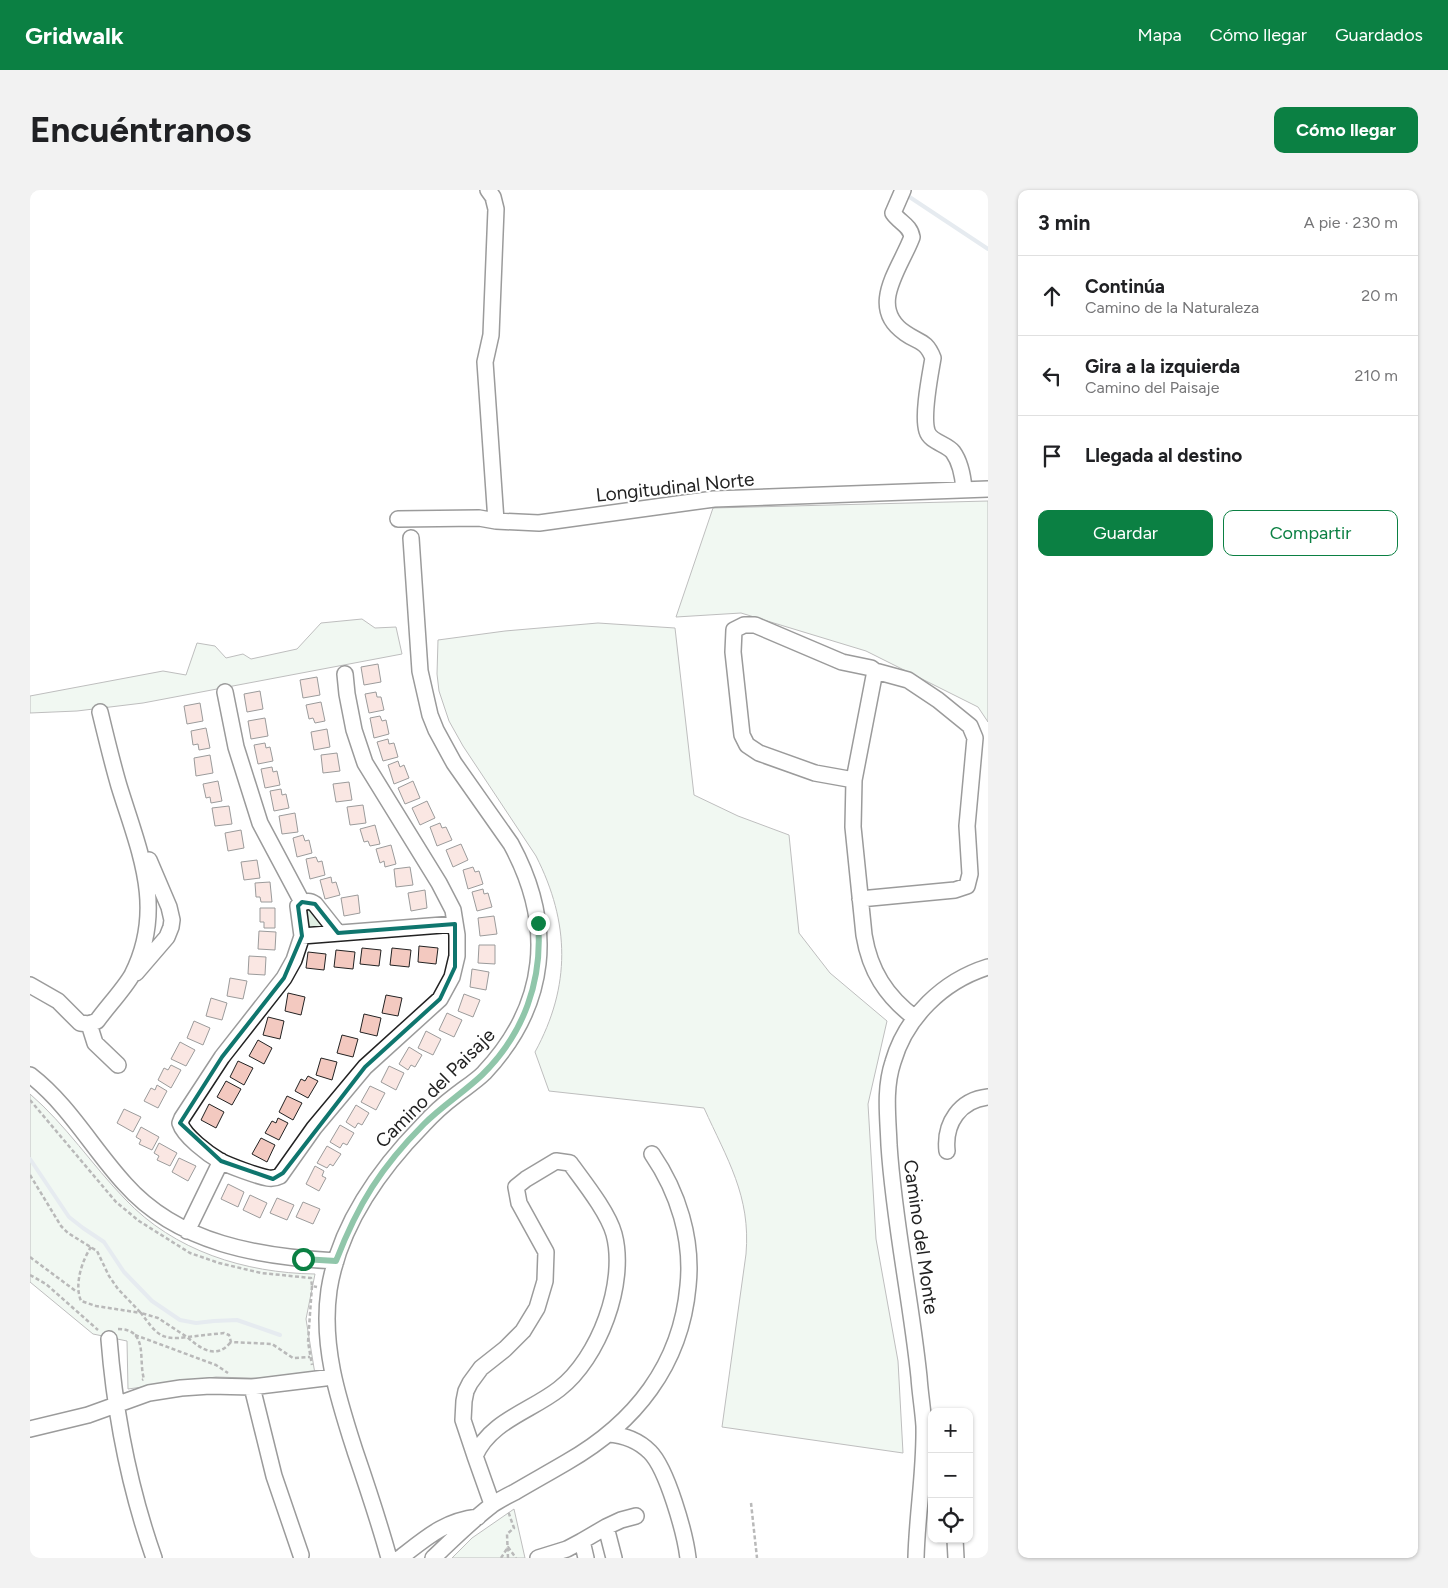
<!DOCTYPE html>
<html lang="es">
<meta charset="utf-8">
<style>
:root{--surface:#fff;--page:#f2f2f2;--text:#202124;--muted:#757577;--line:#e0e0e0;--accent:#0b8043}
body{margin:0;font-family:Figtree,sans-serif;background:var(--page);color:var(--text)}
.controls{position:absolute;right:15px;bottom:15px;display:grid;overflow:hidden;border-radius:10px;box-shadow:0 1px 4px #0004}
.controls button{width:45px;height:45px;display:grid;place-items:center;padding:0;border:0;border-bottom:1px solid var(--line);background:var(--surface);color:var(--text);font:25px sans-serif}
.stop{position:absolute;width:15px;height:15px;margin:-11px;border:4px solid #0b8043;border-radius:50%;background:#fff}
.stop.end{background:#0b8043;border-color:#fff;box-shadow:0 1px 5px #0008}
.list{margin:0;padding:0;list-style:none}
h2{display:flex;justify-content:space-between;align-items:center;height:65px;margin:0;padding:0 20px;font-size:21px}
h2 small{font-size:16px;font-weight:400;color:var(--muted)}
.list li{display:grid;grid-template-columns:32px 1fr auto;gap:15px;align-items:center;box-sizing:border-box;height:80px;padding:0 20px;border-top:1px solid var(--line)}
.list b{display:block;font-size:19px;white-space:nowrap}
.list p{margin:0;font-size:16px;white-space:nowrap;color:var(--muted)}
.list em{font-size:16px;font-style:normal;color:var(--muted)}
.actions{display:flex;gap:10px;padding:15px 20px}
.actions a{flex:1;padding:11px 0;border:1px solid var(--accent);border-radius:10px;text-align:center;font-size:18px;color:var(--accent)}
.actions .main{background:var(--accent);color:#fff}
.icon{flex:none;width:28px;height:28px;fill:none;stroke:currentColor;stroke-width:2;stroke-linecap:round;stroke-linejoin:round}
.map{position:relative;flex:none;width:958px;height:1368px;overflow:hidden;border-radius:10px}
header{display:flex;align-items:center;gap:30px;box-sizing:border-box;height:70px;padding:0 25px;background:var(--accent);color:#fff}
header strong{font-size:24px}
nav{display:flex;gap:28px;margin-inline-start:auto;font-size:18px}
.intro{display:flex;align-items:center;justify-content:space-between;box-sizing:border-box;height:120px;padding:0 30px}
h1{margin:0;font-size:35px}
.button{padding:12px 22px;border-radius:10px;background:var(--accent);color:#fff;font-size:18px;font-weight:700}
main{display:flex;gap:30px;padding:0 30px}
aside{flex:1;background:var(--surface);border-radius:10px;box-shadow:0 1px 4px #0004}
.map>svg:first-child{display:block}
.green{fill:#e0efe3;stroke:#6f6f6f}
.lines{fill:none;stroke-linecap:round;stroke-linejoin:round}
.stream{stroke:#c7d3dd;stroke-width:4}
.building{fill:#f3c9c0;stroke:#222}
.minor-casing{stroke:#222;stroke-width:18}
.path{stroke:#646464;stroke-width:2.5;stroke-dasharray:4 2.5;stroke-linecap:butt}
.minor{stroke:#fff;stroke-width:15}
.route{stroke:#0b8043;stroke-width:6}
.marked{fill:none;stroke:#0f766e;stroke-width:4;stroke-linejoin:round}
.labels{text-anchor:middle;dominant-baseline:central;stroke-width:4;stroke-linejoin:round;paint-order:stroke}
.street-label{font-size:19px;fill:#222;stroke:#fff}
</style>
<header>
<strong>Gridwalk</strong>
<nav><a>Mapa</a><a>Cómo llegar</a><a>Guardados</a></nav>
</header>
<div class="intro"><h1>Encuéntranos</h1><a class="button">Cómo llegar</a></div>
<main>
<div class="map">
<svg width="958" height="1368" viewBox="0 0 958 1368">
<rect width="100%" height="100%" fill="#fff"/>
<path class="green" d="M958,311V532L948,517L836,461L711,423L646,427L683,318Z
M332,429L345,438L366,437L372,464L113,513L47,521L0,523V506L133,481L156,485L167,453L185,456L196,468L213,464L221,469L267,459L291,433Z
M568,433L645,438L664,605L708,626L759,645L769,743L800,783L857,831L838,914L846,1049L868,1171L873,1263L692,1237L716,1064C721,1006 697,969 674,918L519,901L505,862C541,796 540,733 506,666L433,556L419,531L409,501L407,484L408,450L475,441Z
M278,717L299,740L274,741L272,719Z
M0,904C36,935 62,975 95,1009C144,1061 215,1083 285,1084L276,1129L285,1184L249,1189L186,1187L98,1199L97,1151L63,1144L0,1092Z
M484,1319L495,1368H422L442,1348Z"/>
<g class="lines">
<path class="stream" d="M875,4L958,59
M0,969L39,1027L53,1038L74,1052L94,1082L122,1111L150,1130L166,1133L184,1131L207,1130L250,1145"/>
</g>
<path class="building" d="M348,474L351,492L334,495L331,477Z
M287,487L290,505L273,508L270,490Z
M230,501L233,519L217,522L214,504Z
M346,502L347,507H351L354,520L339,523L335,504Z
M291,512L295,531L285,533L283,528L279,529L276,515Z
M170,513L173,531L157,534L154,516Z
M350,526L352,531L356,530L359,544L344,548L340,528Z
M235,528L238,546L221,549L218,531Z
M176,538L180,558L169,560L168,554L163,555L161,541Z
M297,539L300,557L284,560L281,542Z
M358,549L359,554L364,553L368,567L353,571L347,552Z
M235,553L236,558L240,557L243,571L228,574L224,555Z
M307,563L310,581L293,583L291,565Z
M180,565L183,583L166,586L164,568Z
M368,571L370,577L374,575L379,588L364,594L358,575Z
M242,577L243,582L247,581L250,595L235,598L231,579Z
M188,591L192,611L181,613L180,607L176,608L173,594Z
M383,591L390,608L375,614L368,598Z
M319,592L322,610L306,612L303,594Z
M251,599L252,605L256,604L259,618L244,621L240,601Z
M397,611L405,628L390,635L382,618Z
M333,615L336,633L320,635L317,617Z
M199,616L202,634L185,636L182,618Z
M265,623L268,642L252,644L249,626Z
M410,633L412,638L416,637L422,650L407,656L400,637Z
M345,635L350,654L340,656L338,651L334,652L330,639Z
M211,640L214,658L198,661L195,643Z
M273,645L275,651L279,650L282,663L267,667L263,648Z
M431,654L438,670L423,677L416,660Z
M361,655L366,674L355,677L354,671L350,673L346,659Z
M286,667L288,672L292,671L295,685L280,689L276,669Z
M227,670L230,688L214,690L211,672Z
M380,677L383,695L366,697L364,679Z
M443,677L445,682L449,681L453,694L438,699L433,680Z
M301,687L302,693L306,692L310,705L295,709L290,690Z
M240,692L242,712H231L230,707H226L225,693Z
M453,699L454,704L458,703L462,717L447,721L442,702Z
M395,700L397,718L381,721L378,703Z
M328,705L330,723L314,726L311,708Z
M230,718H245V738H234V732H230Z
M464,726L467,744L450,746L448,728Z
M229,741L246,742L245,760L228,759Z
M449,755H465V774L448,773Z
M389,756L408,758L406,774L388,772Z
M332,758L351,760L349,776L330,774Z
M362,758L381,760L379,777L360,775Z
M306,760L325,762L323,779L304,777Z
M278,762L296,764L294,780L276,778Z
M219,766L236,767L235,785L218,784Z
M442,779L459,782L456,800L440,797Z
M200,788L217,791L213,809L197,806Z
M258,803L275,807L271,825L255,821Z
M434,804L450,810L443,827L428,821Z
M356,805L372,808L368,826L352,823Z
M181,808L197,813L192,830L176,826Z
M417,823L432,830L424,847L409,840Z
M334,824L351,828L347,846L330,842Z
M238,827L254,831L250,849L233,845Z
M164,831L180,838L173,855L157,848Z
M396,841L411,849L403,865L388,858Z
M312,845L328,849L323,867L307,863Z
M228,850L242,858L234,874L219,866Z
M150,852L165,860L156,876L141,869Z
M379,857L392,865L385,877L381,875L378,880L369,874Z
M291,868L307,872L302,890L286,885Z
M208,871L223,878L214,895L200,887Z
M141,875L151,880L141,898L128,890L134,878L138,880Z
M359,876L374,883L366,900L351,892Z
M278,886L288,891L278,908L265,901L271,889L275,891Z
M196,891L211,899L202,915L187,907Z
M127,895L137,901L128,918L114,911L121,898L125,900Z
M340,896L355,903L346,920L331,912Z
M257,906L272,913L263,930L249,922Z
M179,914L194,922L186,938L171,930Z
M326,915L339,923L332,935L328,933L325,938L316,932Z
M94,919L111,927L103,942L87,933Z
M248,928L258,933L249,950L235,943L242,931L246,933Z
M310,935L324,943L317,955L313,953L310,958L300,952Z
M111,937L129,947L122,960L109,954L111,950L106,947Z
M231,948L245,955L237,972L222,964Z
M129,953L147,963L140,976L127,970L129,966L124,963Z
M297,956L311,964L303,976L300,974L297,978L287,973Z
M149,968L166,976L158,991L142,982Z
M285,976L294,981L292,986L296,988L289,1001L276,994Z
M198,994L214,1002L208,1017L191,1009Z
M220,1005L237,1013L230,1028L213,1020Z
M247,1008L264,1015L257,1030L240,1023Z
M273,1012L290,1019L283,1034L266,1027Z"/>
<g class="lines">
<g class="minor-casing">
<path id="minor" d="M458,0L463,7L466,19L461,145L455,172L466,331
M873,0L863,23C870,33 880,35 882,47C870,79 837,117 875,143C889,153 896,150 903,168C900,186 892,225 897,241C900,252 917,254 923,262C931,273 933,287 934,299
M368,329L449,328L466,331L509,333L684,309L958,299
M195,502L206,557L230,633L272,712
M824,590L785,583L729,563L717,555L712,545L703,462L704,440L714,435H725L812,472L841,478L845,481L824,590L823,637L834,745C840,781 856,806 885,828
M830,709L925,700L937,696L940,684L937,636L945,548L940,536L908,510L878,490L845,481
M308,743L285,714C278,709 274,712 268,716L272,746L264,770L254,788L192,867L152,928L150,933C154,946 178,964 190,971C200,976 227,986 238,988C243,989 246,988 250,986L284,938L335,877L410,809L422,787L427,766V745L423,720L409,693L335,573L324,540L317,504L315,484
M272,746L425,734
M106,783L137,747L141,737L142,730L139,717L119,670
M0,795L28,811L50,833L59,834L67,831C77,817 94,799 102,785C136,718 109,661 89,596C82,572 76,547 70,522
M59,834L65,853L88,875
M0,885C39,915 62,958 95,994C148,1054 230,1067 306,1071
M917,961C914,933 930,910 958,907
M526,971L540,973C553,991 578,1022 584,1044C597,1093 569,1168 529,1199C501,1221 460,1231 445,1266L433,1230L434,1211L436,1201L440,1193L451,1178L475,1159L493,1141L507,1118L515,1091L516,1062L489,1013L486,997L496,989Z
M157,1041L191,971
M79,1149C85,1225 99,1297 124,1368
M222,1197L244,1286L271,1365
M0,1239L58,1225L119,1203L151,1198L180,1196L222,1197L303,1187
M578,1244C594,1245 608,1250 620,1262C637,1279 655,1343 658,1368
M445,1266L462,1314
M576,1337L591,1330L606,1326
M925,1349L926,1368
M359,1368C349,1332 337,1296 325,1261C308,1208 291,1156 299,1100C309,1036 349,980 393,935C403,924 414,914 426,905C435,898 446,891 454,883C518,815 525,735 481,654L424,573L406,540L400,525L390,481L381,348
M370,1368C396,1348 414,1331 448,1327
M403,1368C422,1350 441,1331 462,1315C469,1310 477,1306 485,1302C502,1292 520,1282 537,1272C605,1233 651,1175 658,1096C663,1049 648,1002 622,964
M508,1368L537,1359L552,1351
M556,1368L552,1351L576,1337L584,1368
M886,1368C887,1324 895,1280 894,1236C893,1220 890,1203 889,1187C881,1109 864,1033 859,955C858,927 854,899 863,872C876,827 913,791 958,777"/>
</g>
<path class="path" d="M0,910L86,1012L109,1031L160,1063L189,1073L231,1083L281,1088L282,1096L287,1097
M0,985L31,1036L38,1043L67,1061L79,1086L88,1099L111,1123L128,1128L157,1147L194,1143L199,1145L201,1152L242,1154L263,1168L280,1167
M61,1057C52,1071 44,1094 51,1111L66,1116L111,1123C126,1143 130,1151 157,1147C171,1159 186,1170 201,1152
M0,1067L47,1102
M0,1085L16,1094L68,1140
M282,1096L278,1152L282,1175
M88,1139C119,1139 108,1170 114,1189L112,1190
M105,1145L186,1175L198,1183
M721,1313L727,1368
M471,1368L478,1357L486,1368
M478,1368L477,1344L484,1338L478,1321"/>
<use href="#minor" class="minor"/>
</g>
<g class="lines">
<path class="route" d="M273,1069L306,1071C328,1014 351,977 394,934C412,916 434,902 452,885C494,844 513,790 508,733"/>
</g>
<path d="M0 0H958V1368H0ZM272,712L285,714L308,743L425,734V777L410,809L335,877L253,983L243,989L191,971L150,933L192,867L254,788L272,746L268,716Z" fill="#fff" fill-opacity=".55" fill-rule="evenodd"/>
<path class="marked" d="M272,712L285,714L308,743L425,734V777L410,809L335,877L253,983L243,989L191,971L150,933L192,867L254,788L272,746L268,716Z"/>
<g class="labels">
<g class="street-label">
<text transform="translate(645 297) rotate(-6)">Longitudinal Norte</text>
<text transform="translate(405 898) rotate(-45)">Camino del Paisaje</text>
<text transform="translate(891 1047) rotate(82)">Camino del Monte</text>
</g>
</g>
</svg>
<div class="controls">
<button>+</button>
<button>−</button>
<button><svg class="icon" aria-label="locate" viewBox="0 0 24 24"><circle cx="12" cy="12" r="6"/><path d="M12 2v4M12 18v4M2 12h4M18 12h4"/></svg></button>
</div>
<div class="stop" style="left:273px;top:1069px"></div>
<div class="stop end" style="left:508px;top:733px"></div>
</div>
<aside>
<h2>3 min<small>A pie · 230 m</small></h2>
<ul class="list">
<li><svg class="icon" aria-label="ahead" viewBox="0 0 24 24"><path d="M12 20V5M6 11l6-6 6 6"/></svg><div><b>Continúa</b><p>Camino de la Naturaleza</p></div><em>20 m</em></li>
<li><svg class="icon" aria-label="left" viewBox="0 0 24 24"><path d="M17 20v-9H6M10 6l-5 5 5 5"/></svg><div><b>Gira a la izquierda</b><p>Camino del Paisaje</p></div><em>210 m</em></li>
<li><svg class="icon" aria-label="arrive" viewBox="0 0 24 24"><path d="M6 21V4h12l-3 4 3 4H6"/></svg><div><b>Llegada al destino</b></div></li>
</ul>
<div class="actions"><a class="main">Guardar</a><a>Compartir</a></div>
</aside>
</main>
